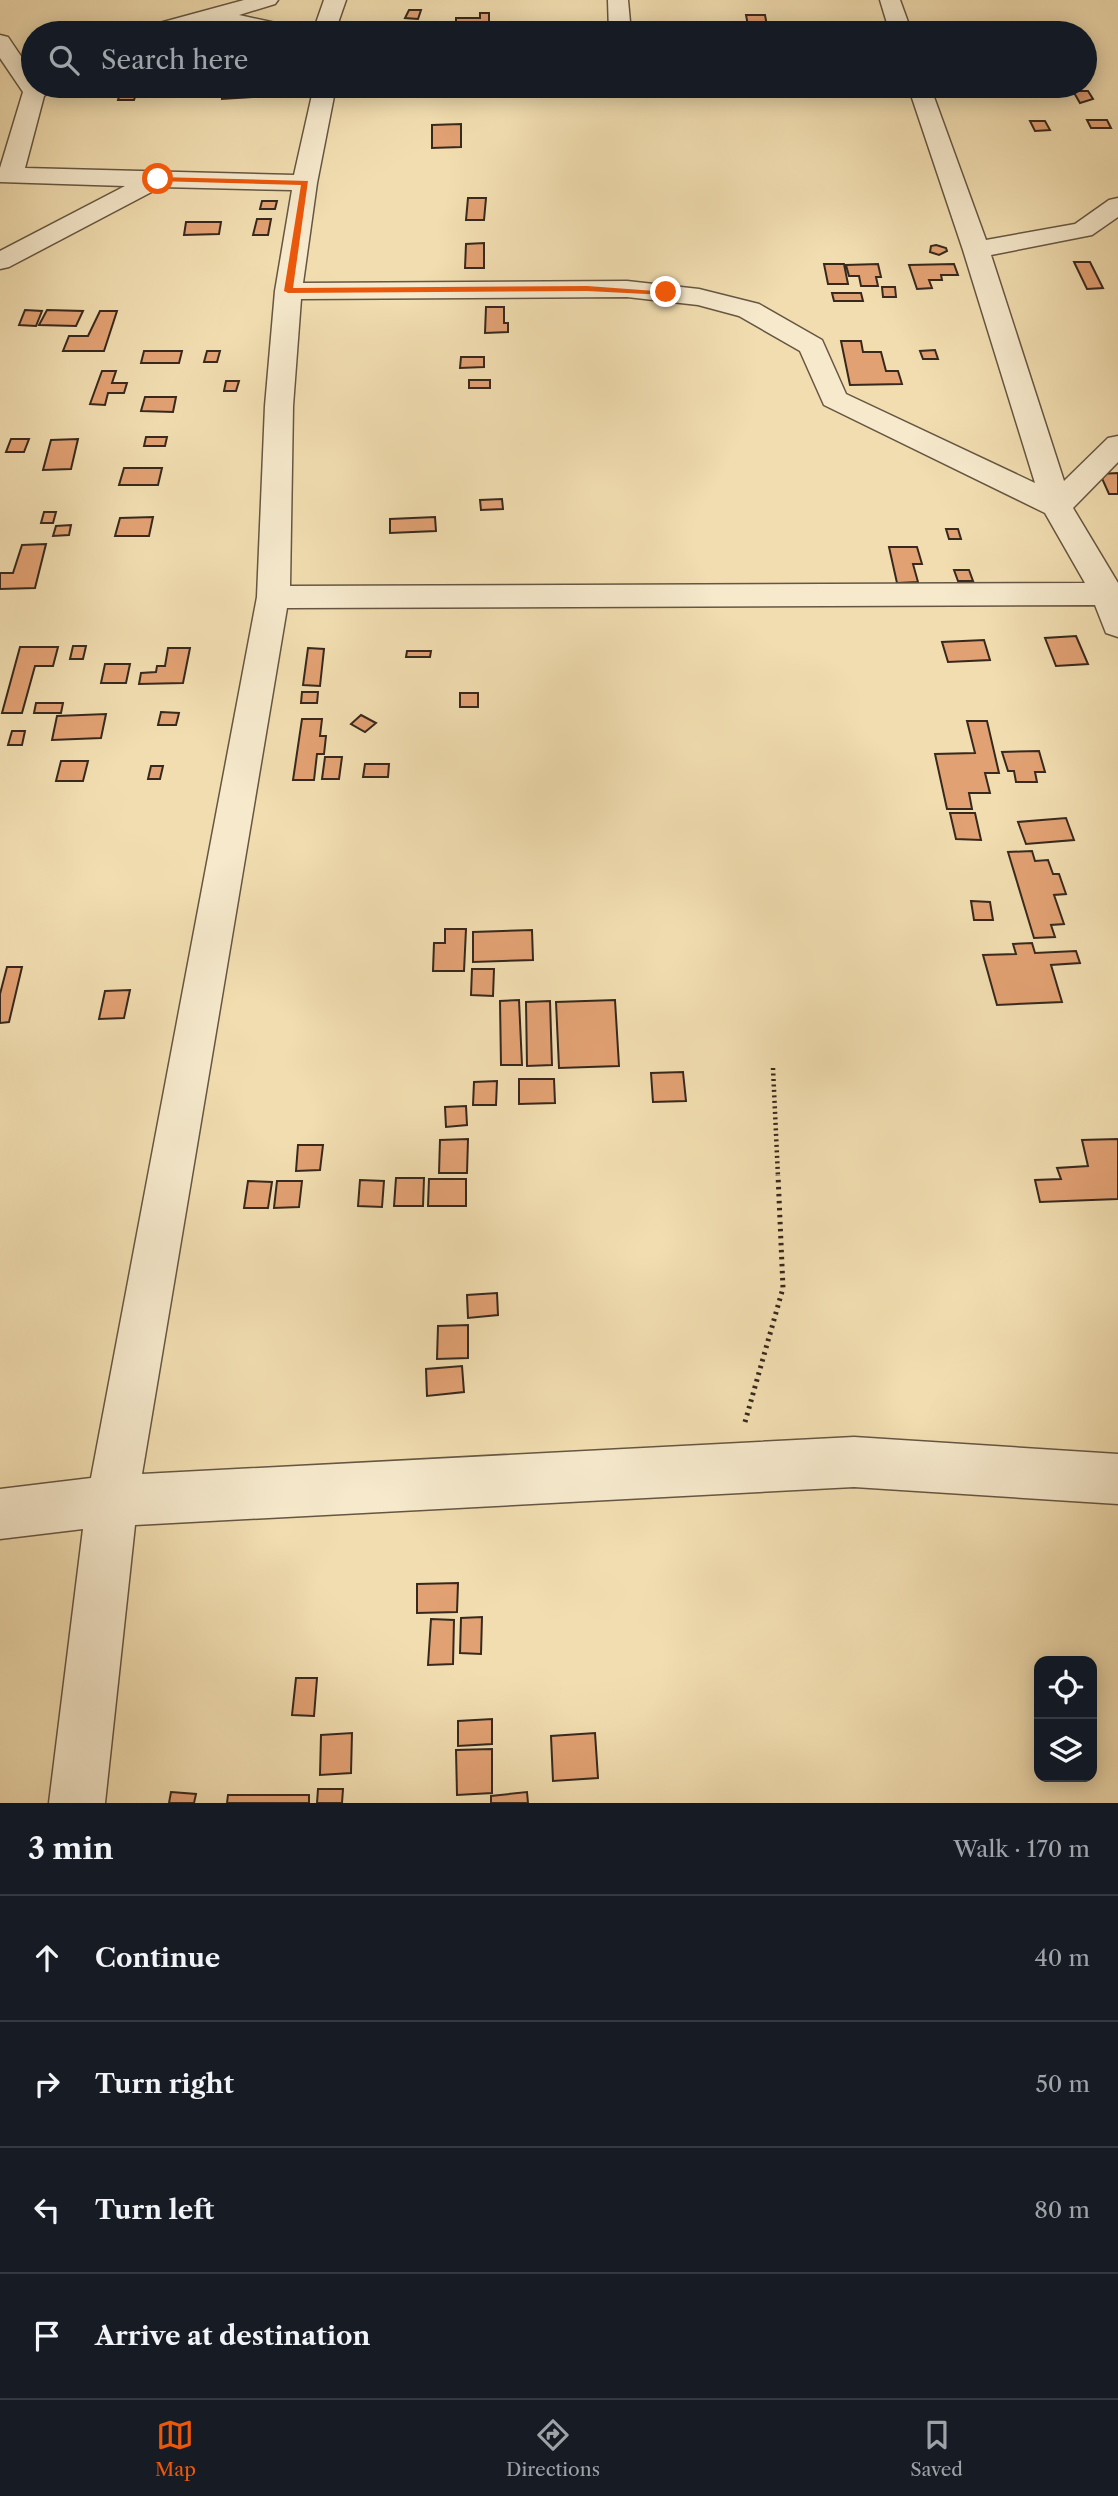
<!DOCTYPE html>
<meta charset="utf-8">
<style>
:root{--surface:#171b24;--page:#20242c;--text:#f1f3f6;--muted:#9ea1a6;--line:#363941;--accent:#ea580c}
body{margin:0;font-family:"Libre Caslon Text",serif;background:var(--page);color:var(--text)}
.controls{position:absolute;right:21px;bottom:21px;display:grid;overflow:hidden;border-radius:14px;box-shadow:0 4px 18px #0003}
.controls button{width:63px;height:63px;display:grid;place-items:center;padding:0;border:0;border-bottom:2px solid var(--line);background:var(--surface);color:var(--text);font:35px sans-serif}
.stop{position:absolute;width:21px;height:21px;margin:-16px;border:5px solid #ea580c;border-radius:50%;background:#fff}
.stop.end{background:#ea580c;border-color:#fff;box-shadow:0 2px 7px #0008}
.list{margin:0;padding:0;list-style:none}
h2{display:flex;justify-content:space-between;align-items:center;height:91px;margin:0;padding:0 28px;font-size:30px}
h2 small{font-size:23px;font-weight:400;color:var(--muted)}
.list li{display:grid;grid-template-columns:46px 1fr auto;gap:21px;align-items:center;box-sizing:border-box;height:126px;padding:0 28px;border-top:2px solid var(--line)}
.list b{display:block;font-size:26px;white-space:nowrap}
.list em{font-size:23px;font-style:normal;color:var(--muted)}
.icon{flex:none;width:38px;height:38px;fill:none;stroke:currentColor;stroke-width:2;stroke-linecap:round;stroke-linejoin:round}
.map{position:relative;flex:none;width:1118px;height:1803px;overflow:hidden}
.search{position:absolute;background:var(--surface);box-shadow:0 4px 18px #0003;left:21px;right:21px;top:21px;height:77px;display:flex;align-items:center;gap:18px;box-sizing:border-box;padding:0 24px;border-radius:38px;color:var(--muted);font-size:26px}
.sheet{height:595px;background:var(--surface)}
nav{display:flex;justify-content:space-around;align-items:center;box-sizing:border-box;height:98px;border-top:2px solid var(--line);background:var(--surface);font-size:19px;color:var(--muted)}
nav a{display:grid;justify-items:center;gap:4px}
nav .on{color:var(--accent)}
.map>svg:first-child{display:block}
.building{fill:#e2a173;stroke:#37291e;stroke-width:2}
.lines{fill:none;stroke-linecap:round;stroke-linejoin:round}
.street-casing{stroke:#665642;stroke-width:3}
.path-far1{stroke:#37291e;stroke-width:4.5;stroke-dasharray:2 3.5;stroke-linecap:butt}
.path{stroke:#37291e;stroke-width:5;stroke-dasharray:2.5 4.5;stroke-linecap:butt}
.street{fill:#f6e9cc;fill-rule:evenodd}
.route{fill:#ea580c}
</style>
<div class="map">
<svg width="1118" height="1803" viewBox="0 0 1118 1803">
<rect width="100%" height="100%" fill="#f1ddb0"/>
<filter id="stains"><feTurbulence type="fractalNoise" baseFrequency=".00286" numOctaves="4"/><feColorMatrix values="0 0 0 0 .2 0 0 0 0 .09 0 0 0 0 .02 0 0 0 .5 -.17"/></filter>
<radialGradient id="worn" r=".72"><stop offset=".6" stop-color="#630" stop-opacity="0"/><stop offset="1" stop-color="#630" stop-opacity=".3"/></radialGradient>
<path class="building" d="M409,10H421L418,19L405,18Z
M480,13H489V25H456V18H480Z
M746,15H765L768,31H749Z
M122,86H142L141,91H137L134,100H118Z
M490,86H542V88H502V97H489Z
M252,89V97L222,99L223,90Z
M1073,91H1088L1093,99L1080,103Z
M1087,120H1107L1111,128H1091Z
M1030,121H1045L1050,130L1035,131Z
M461,124V147L432,148V125Z
M468,198H486L484,220H466Z
M262,201H277L275,209H260Z
M257,219H271L268,235H253Z
M186,222H221L219,234L184,235Z
M484,243V268H465L466,244Z
M936,245L946,248L947,251L939,255L930,252L931,246Z
M1074,262H1090L1103,288L1087,289Z
M824,264H844L848,284H828Z
M878,264L881,277H876L878,286H861L859,276H849L846,265Z
M954,264L958,275H941L942,280H929L932,288L917,289L909,265Z
M882,287H895L896,297H883Z
M832,293H861L863,301H834Z
M486,307H504V323H508V332L485,333Z
M25,310L42,311L36,326L19,325Z
M47,310L83,311L76,326L39,325Z
M100,311H117L104,351H63L69,336H88Z
M841,341H861L863,352H881L886,371H898L902,384L850,385Z
M935,350L938,359H923L920,351Z
M144,351H182L179,363H141Z
M207,351H220L217,362H204Z
M461,357H484V367L460,368Z
M102,371H116L112,383H127L124,393H108L105,405L90,404Z
M469,380H490V388H469Z
M226,381H239L236,391H224Z
M145,397H176L173,412L141,411Z
M146,437H167L165,446H144Z
M11,439H29L24,452H6Z
M78,439L71,469L43,470L51,440Z
M124,468H162L158,485H119Z
M1118,473V494H1109L1100,474Z
M502,499L503,509L481,510L480,500Z
M44,512H56L53,523H41Z
M153,517L149,536H115L120,518Z
M435,517L436,531L390,533V519Z
M71,525L69,535L53,536L56,526Z
M946,529H958L961,539H949Z
M46,544L35,588L0,589V573H13L22,545Z
M889,547H917L922,564H913L918,582L897,583Z
M954,570H969L973,581H958Z
M1076,636L1088,664L1056,666L1045,638Z
M984,640L990,660L948,662L942,642Z
M73,646H86L83,659H70Z
M20,647H58L53,666H35L22,713H2Z
M168,648H190L183,683L139,684L141,673L156,672L157,666H165Z
M308,648L324,649L320,686L303,685Z
M407,651H431L430,657H406Z
M105,664H130L126,683H101Z
M302,692H318L317,703H301Z
M460,693H478V707H460Z
M36,703H63L61,713H34Z
M161,712L179,713L176,725H158Z
M106,714L101,738L52,740L57,716Z
M361,715L376,723L365,732L351,724Z
M302,719H322L320,736H326L324,754H317L314,780H293Z
M967,721H987L999,773H985L990,793H969L972,809H947L935,754L975,753Z
M12,731H25L22,745H8Z
M1039,751L1045,772H1035L1037,782H1016L1014,771H1008L1002,752Z
M325,757H342L339,779H322Z
M61,761H88L83,781H56Z
M365,764H389L388,777H363Z
M151,766H163L160,779H148Z
M950,813H975L981,840L956,839Z
M1066,818L1074,840L1026,844L1018,822Z
M1032,851L1035,861L1048,860L1053,874H1059L1066,894L1054,895L1064,924L1051,925L1055,937L1034,938L1008,852Z
M971,901L990,902L993,920H974Z
M445,929H466L464,971H433L434,943H445Z
M532,930L533,960L473,962V932Z
M1032,943L1035,953L1076,951L1080,963L1051,965L1062,1002L997,1005L983,955L1016,954L1013,944Z
M7,967H22L9,1022L0,1023V994Z
M472,969H494L493,996L471,995Z
M130,990L124,1018L99,1019L105,991Z
M519,1000L522,1065H501L500,1001Z
M615,1000L619,1066L559,1068L556,1002Z
M550,1001L552,1065L527,1066L526,1002Z
M683,1072L686,1101L653,1102L651,1073Z
M519,1079H554L555,1103L519,1104Z
M497,1081L496,1105H473L474,1082Z
M466,1106L467,1125L446,1127L445,1107Z
M468,1139L467,1173H439L440,1140Z
M1118,1139V1199L1040,1202L1035,1180L1061,1179L1057,1168L1088,1166L1082,1140Z
M298,1145H323L320,1170L296,1171Z
M396,1178H424L423,1206H394Z
M429,1179H466V1206H428Z
M360,1180L384,1181L382,1207L358,1206Z
M248,1181L272,1182L268,1208H244Z
M277,1181H302L299,1207L274,1208Z
M497,1293L498,1315L468,1318L467,1295Z
M468,1325V1358L437,1359L438,1326Z
M462,1366L464,1392L427,1396L426,1369Z
M458,1583L457,1612L417,1613V1584Z
M482,1617L481,1654L460,1653L461,1618Z
M431,1619L454,1620L453,1664L428,1665Z
M296,1678H317L314,1716L292,1715Z
M492,1719V1744L458,1746V1721Z
M352,1733L351,1773L320,1775L321,1735Z
M595,1733L598,1778L553,1781L551,1736Z
M492,1749V1793L457,1795L456,1750Z
M318,1789H343L342,1803H317Z
M171,1792L196,1794L194,1803H169Z
M527,1792L528,1803H491V1796Z
M228,1795H309V1803H227Z"/>
<g class="lines">
<g class="street-casing">
<path id="street" d="M244,0H278L275,4L239,15L299,28L302,33H264L213,22L172,33H138L141,28Z
M324,0H346L338,23L342,33H320L316,23Z
M608,0H628L631,33H609Z
M880,0H900L912,33H890Z
M0,35L8,37L33,74V86H57L44,96L25,168L294,175L314,86H336L317,183L303,283L627,281L699,289L759,304L822,340L846,394L1035,483L963,250L908,86H930L986,240L1075,224L1109,200L1118,198V217L1092,235L991,255L1064,481L1108,438L1118,436V462L1073,508L1118,583V637L1106,633L1095,605L287,608L142,1474L854,1437L1118,1454V1504L854,1487L135,1525L105,1803H49L83,1529L0,1539V1489L91,1478L257,597L265,406L275,291L292,190L161,187L9,267L0,269V251L125,186L0,182V168L23,92L0,58ZM627,297L698,305L739,316L800,351L824,405L1045,513L1085,583L290,586L293,406L301,299Z"/>
</g>
<path class="path-far1" d="M773,1068L778,1177"/>
<path class="path" d="M745,1422L783,1288L778,1175"/>
<use href="#street" class="street"/>
</g>
<path class="route" d="M158,177L308,181L293,288L587,286L669,292L666,295L587,291L288,293L284,291L301,185L155,181Z"/>
<rect width="100%" height="100%" filter="url(#stains)"/>
<rect width="100%" height="100%" fill="url(#worn)"/>
</svg>
<div class="controls">
<button><svg class="icon" aria-label="locate" viewBox="0 0 24 24"><circle cx="12" cy="12" r="6"/><path d="M12 2v4M12 18v4M2 12h4M18 12h4"/></svg></button>
<button><svg class="icon" aria-label="layers" viewBox="0 0 24 24"><path d="M12 4l9 5-9 5-9-5zM3 14l9 5 9-5"/></svg></button>
</div>
<div class="stop" style="left:158px;top:179px"></div>
<div class="stop end" style="left:666px;top:292px"></div>
<div class="search"><svg class="icon" aria-label="search" viewBox="0 0 24 24"><circle cx="10" cy="10" r="6"/><path d="M15 15l6 6"/></svg>Search here</div>
</div>
<section class="sheet">
<h2>3 min<small>Walk · 170 m</small></h2>
<ul class="list">
<li><svg class="icon" aria-label="ahead" viewBox="0 0 24 24"><path d="M12 20V5M6 11l6-6 6 6"/></svg><div><b>Continue</b></div><em>40 m</em></li>
<li><svg class="icon" aria-label="right" viewBox="0 0 24 24"><path d="M7 20v-9h11M14 6l5 5-5 5"/></svg><div><b>Turn right</b></div><em>50 m</em></li>
<li><svg class="icon" aria-label="left" viewBox="0 0 24 24"><path d="M17 20v-9H6M10 6l-5 5 5 5"/></svg><div><b>Turn left</b></div><em>80 m</em></li>
<li><svg class="icon" aria-label="arrive" viewBox="0 0 24 24"><path d="M6 21V4h12l-3 4 3 4H6"/></svg><div><b>Arrive at destination</b></div></li>
</ul>
</section>
<nav>
<a class="on"><svg class="icon" aria-label="map" viewBox="0 0 24 24"><path d="M3 6l6-2 6 2 6-2v14l-6 2-6-2-6 2zM9 4v14M15 6v14"/></svg>Map</a>
<a><svg class="icon" aria-label="directions" viewBox="0 0 24 24"><path d="M12 3l9 9-9 9-9-9zM9 14v-3h6M13 9l2 2-2 2"/></svg>Directions</a>
<a><svg class="icon" aria-label="saved" viewBox="0 0 24 24"><path d="M7 4h10v16l-5-4-5 4z"/></svg>Saved</a>
</nav>
